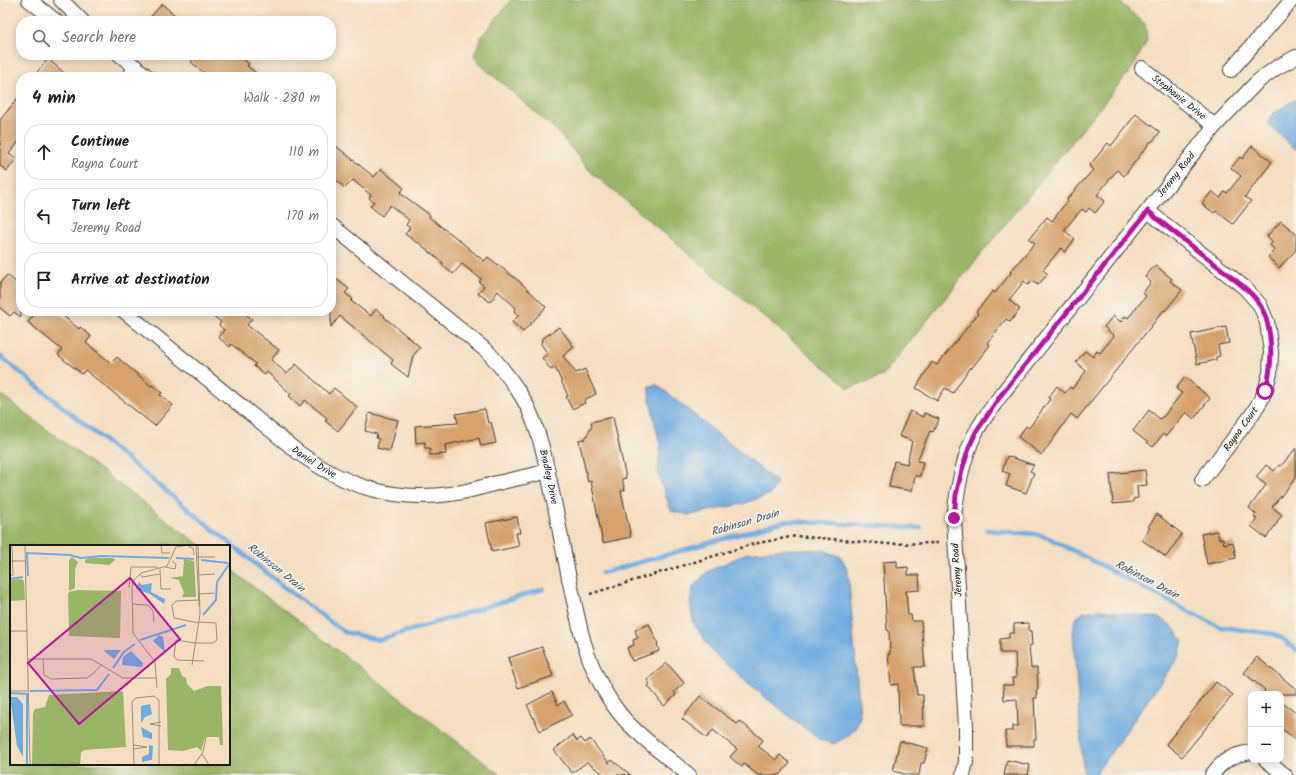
<!DOCTYPE html>
<meta charset="utf-8">
<style>
:root{--surface:#fff;--page:#f6f6f6;--text:#202124;--muted:#757577;--line:#e0e0e0}
body{margin:0;font-family:Kalam,sans-serif;background:var(--page);color:var(--text)}
.controls{position:absolute;right:12px;bottom:12px;display:grid;overflow:hidden;border-radius:8px;box-shadow:0 2px 10px #0003}
.controls button{width:36px;height:36px;display:grid;place-items:center;padding:0;border:0;border-bottom:1px solid var(--line);background:var(--surface);color:var(--text);font:20px sans-serif}
.stop{position:absolute;width:12px;height:12px;margin:-9px;border:3px solid #b5179e;border-radius:50%;background:#fff}
.stop.end{background:#b5179e;border-color:#fff;box-shadow:0 1px 4px #0008}
.list{margin:0;padding:0;list-style:none}
h2{display:flex;justify-content:space-between;align-items:center;height:52px;margin:0;padding:0 16px;font-size:17px}
h2 small{font-size:13px;font-weight:400;color:var(--muted)}
.list li{display:grid;grid-template-columns:26px 1fr auto;gap:12px;align-items:center;box-sizing:border-box;height:56px;margin:0 8px 8px;padding:0 8px;border:1px solid var(--line);border-radius:16px}
.list b{display:block;font-size:15px;white-space:nowrap}
.list p{margin:0;font-size:13px;white-space:nowrap;color:var(--muted)}
.list em{font-size:13px;font-style:normal;color:var(--muted)}
.icon{flex:none;width:22px;height:22px;fill:none;stroke:currentColor;stroke-width:2;stroke-linecap:round;stroke-linejoin:round}
.map{position:relative;flex:none;width:1296px;height:775px;overflow:hidden}
.search{position:absolute;background:var(--surface);box-shadow:0 2px 10px #0003;left:16px;top:16px;width:320px;height:44px;display:flex;align-items:center;gap:10px;box-sizing:border-box;padding:0 14px;border-radius:16px;color:var(--muted);font-size:15px}
.panel{position:absolute;background:var(--surface);box-shadow:0 2px 10px #0003;left:16px;top:72px;width:320px;height:244px;border-radius:16px}
.map>svg:first-child{display:block}
.forest{fill:#99b566;stroke:#5a6841}
.water{fill:#6eace0;stroke:#45647e}
.lines{fill:none;stroke-linecap:round;stroke-linejoin:round}
.stream{stroke:#6eace0;stroke-width:4.5}
.building{fill:#d6a16a}
.street-casing{stroke:#3c3935;stroke-width:16}
.path{stroke:#3c3935;stroke-width:2.5;stroke-dasharray:3 3;stroke-linecap:butt}
.street{stroke:#fff;stroke-width:14}
.route{stroke:#b5179e;stroke-width:5}
.labels{text-anchor:middle;dominant-baseline:central;stroke-width:3.5;stroke-linejoin:round;paint-order:stroke}
.street-label{font-size:10px;fill:#1c1c1c;stroke:#f7f3e8}
.water-label{font-size:11px;font-style:italic;fill:#3d566a;stroke:#f7f3e8}
.inset-river{fill:none;stroke:#6eace0;stroke-width:2}
.inset-road{fill:none;stroke:#9e907e;stroke-width:1}
.view{fill:#b5179e;fill-opacity:0.15;stroke:#b5179e;stroke-width:2}
.inset-edge{fill:none;stroke:#1c1c1c;stroke-width:2}
</style>
<div class="map">
<svg width="1296" height="775" viewBox="0 0 1296 775">
<rect width="100%" height="100%" fill="#f7f3e8"/>
<filter id="ink" filterUnits="userSpaceOnUse"><feTurbulence type="fractalNoise" baseFrequency=".025" numOctaves="2"/><feDisplacementMap in="SourceGraphic" scale="8" xChannelSelector="R" yChannelSelector="G"/><feConvolveMatrix kernelMatrix="1 2 1 2 8 2 1 2 1" color-interpolation-filters="sRGB"/></filter>
<filter id="wash" filterUnits="userSpaceOnUse"><feTurbulence type="fractalNoise" baseFrequency=".012" numOctaves="4" result="noise"/><feDisplacementMap in="SourceGraphic" scale="16" xChannelSelector="R" yChannelSelector="G"/><feGaussianBlur stdDeviation="0.9" result="paint"/><feColorMatrix in="noise" values="0 0 0 0 0 0 0 0 0 0 0 0 0 0 0 0 0 1.4 0 .05"/><feComposite in="paint" operator="in"/></filter>
<g filter="url(#wash)">
<rect width="100%" height="100%" fill="#f4ddc0"/>
<path class="forest" d="M511,0H1117L1145,24L1147,40L1133,67L882,376L849,388L589,170L557,131L482,66L474,56L480,39Z
M0,394L201,546H11V764H229V568L501,775H0Z"/>
<path class="water" d="M1296,99V150L1268,124L1271,115Z
M656,384L777,482L771,494L742,504L689,515L671,511L658,473L660,445L652,409L648,387Z
M787,549L824,550L841,557L848,570L860,717C854,734 849,736 833,744L819,739L766,698L713,653L693,622L690,603L693,587L707,572L747,553Z
M1100,610L1159,618L1172,626L1183,641L1179,656L1095,775H1084L1082,754L1073,632L1075,619L1084,612Z"/>
<g class="lines">
<path class="stream" d="M0,356L285,588L344,632L379,640L543,589
M987,530L1035,534L1049,538L1197,616L1221,627L1274,634L1283,639L1296,650
M602,573L786,521L921,528"/>
</g>
<g id="blocks">
<path class="building" d="M162,4L182,21H147Z
M197,55H238L249,64L247,66L261,77H209L191,62Z
M48,59L69,77H33Z
M21,94V139L9,154L16,159L7,171L0,166V120Z
M1136,114L1160,132L1152,142L1151,141L1124,176L1117,170L1097,195L1105,201L1095,213L1089,208L1086,212L1082,209L1064,230L1075,239L1065,252L1061,248L1043,270L1048,274L1038,285L1032,281L1028,285L1024,281L1009,300L1020,309L1010,322L1006,319L987,343L990,345L971,369L970,367L953,393L945,388L937,401L916,388L932,362L937,365L978,314L976,312L993,291L995,293L1011,273L1010,272L1035,243L1029,239L1047,217L1052,221L1068,200L1067,199L1093,170L1089,166L1108,143L1111,146Z
M331,142L374,177L381,169L404,188L400,193L430,215L429,217L448,232H449L484,261L488,257L520,282L546,307L523,332L512,322L519,315L514,311L516,308L498,291L490,302L478,293L484,286L479,282L481,279L462,264L453,274L442,265L443,263L418,242L417,243L405,234L410,228L406,225L409,220L390,205L382,216L370,206L374,202L369,198L371,195L353,180L345,188L334,178L336,176L331,172Z
M1252,146L1272,162L1245,197L1251,201L1233,224L1216,211L1214,213L1202,204L1212,191L1220,198L1225,191L1227,193L1241,176L1231,168L1240,157L1242,159Z
M1281,221L1296,234V250L1279,268L1268,257L1275,250L1270,245L1273,242L1267,236Z
M1155,265L1172,279L1170,281L1182,290L1165,311L1164,310L1077,419L1071,414L1042,455L1018,437L1026,426L1029,428L1050,399L1048,398L1057,386L1065,393L1070,387L1072,389L1086,371L1076,362L1085,351L1093,357L1097,351L1100,353L1114,336L1104,327L1113,316L1121,322L1125,316L1128,318L1146,296L1143,293L1151,282L1145,277Z
M7,275L17,283L15,285L21,290V317L14,312L10,316L0,308V283Z
M336,279L349,289L345,293L353,299L351,301L371,316L376,309L385,316L384,317L420,347L413,356L408,377L391,364L393,360L340,316L331,327V286Z
M37,311H57L79,329L80,327L91,336L86,343L111,363L117,357L151,386L152,385L162,393L160,395L173,405L155,426L85,370L82,374L58,355L62,350L28,322Z
M207,311H242L252,319L247,325L279,350L271,360L287,374L296,364L329,394L334,388L357,407L338,431L325,421L327,418L305,400L300,406L289,396L291,394L267,372L265,375L254,366L256,364L231,344L230,347L218,337L224,330L219,325L221,322Z
M559,327L574,347L563,356L576,373L585,369L596,394L584,400L585,403L572,409L566,397L568,396L555,367L551,370L542,358L548,354L541,344L542,339Z
M1226,327L1229,343L1218,345L1220,356L1216,357V360L1197,364L1191,334Z
M1185,377L1210,398L1194,419L1186,412L1166,436L1163,434L1153,447L1133,431L1149,410L1160,419L1163,416V417L1182,393L1176,389Z
M485,409L488,423L491,422L496,443L481,446L479,438L445,445L446,454L430,455V448H425V442L416,443L415,426L458,423L456,414Z
M910,411L923,417L924,413L939,419L933,432L930,431L917,461L923,462L920,476H915L912,491L889,487L894,461L907,464L912,441L899,436Z
M369,413L398,420L390,451L377,448L379,439L376,438L377,434L365,431Z
M613,417L626,478L622,479L625,490L621,491L631,537L603,543L591,481L588,482L579,440L585,439L592,426L591,422Z
M1296,448V478L1272,507L1282,515L1277,522H1278L1266,538L1251,526L1257,519L1254,517L1256,514L1249,508L1266,485L1256,477L1266,465L1274,471L1279,465L1281,466Z
M1007,456L1034,465L1030,471L1034,473L1026,493L1006,486L1010,474L1002,471Z
M1145,470L1147,485L1137,486L1138,498L1133,499V502L1113,504L1110,474Z
M1157,514L1182,534L1166,557L1142,540L1150,528L1148,527Z
M517,517L520,533H516L519,546L492,552L486,523Z
M1217,531L1219,539H1223L1224,544L1233,542L1236,558L1207,564L1201,534Z
M897,561V568L908,567V575H919L920,590L906,591L908,615H911L912,621H921L925,667H914L917,695H923L924,726H899L898,684L891,685L888,654H890L889,630H887L883,562Z
M1029,623V631H1031L1032,645L1029,646L1031,668H1037L1038,690H1036L1037,698H1034L1036,739H1034V746H1006L1005,731H1013V726H1018L1017,699L1004,700L1003,685H1013L1012,678H1016L1015,653H1000V639L1009,638V633H1014V624Z
M649,624L658,644H657L659,651L632,661L627,648L634,645L633,640L638,638L635,630Z
M542,647L553,676L518,688L508,658Z
M1257,657L1296,689V694H1262L1265,690L1244,673Z
M667,663L684,683L674,692L676,695L664,706L648,686L650,684L647,680Z
M1216,682L1233,695L1182,757L1166,744Z
M552,692L558,705L564,701L572,715L540,731L527,705Z
M700,696L737,724L740,721L763,740L758,746L776,760L780,755L790,763L780,775H758L744,764L742,767L730,757L737,749L713,730L707,738L682,719Z
M1281,702L1296,713V740L1281,728Z
M573,735L577,741L581,738L585,743L590,739L609,763L612,760L631,775H600L602,773L587,762L572,773L554,750Z
M900,741L928,748L924,763H921L919,775H909L893,771Z
M1007,760L1030,765L1028,775H1004Z"/>
</g>
</g>
<g filter="url(#ink)">
<use href="#blocks" fill-opacity="0" stroke="#3c3935" stroke-width="1"/>
<g class="lines">
<g class="street-casing">
<g id="street">
<path d="M29,0L56,21"/>
<path d="M61,0L82,21"/>
<path d="M120,55L148,77"/>
<path id="s1" d="M1142,68L1215,126"/>
<path d="M1231,70L1292,0"/>
<path d="M129,77L136,67"/>
<path d="M1148,211L1245,288L1260,305L1267,322L1271,352L1270,373L1265,391L1261,400L1251,416L1202,480"/>
<path id="s2" d="M331,225L488,352C503,369 518,387 528,408C544,442 549,480 557,516C564,555 572,594 581,632C589,663 604,697 626,721C645,741 668,758 689,775"/>
<path id="s3" d="M124,311L299,453C345,486 393,502 450,494C466,492 482,487 497,483C514,479 531,476 548,471"/>
<path d="M1266,760L1285,775"/>
<path id="s4" d="M963,775L966,762V727L954,518C957,490 962,460 975,434C982,420 992,408 1001,395L1215,126L1257,82L1276,68L1296,57"/>
<path d="M1212,775C1223,760 1232,755 1251,752"/>
</g>
</g>
<path class="path" d="M590,594L753,544L796,536L887,544L938,543"/>
<use href="#street" class="street"/>
</g>
</g>
<g class="lines" filter="url(#ink)">
<path class="route" d="M954,518L956,495L962,470L970,445L976,432L1001,395L1148,211C1171,231 1196,249 1220,268C1233,279 1251,290 1260,305C1274,328 1273,367 1265,391"/>
</g>
<g class="labels">
<g class="street-label">
<text stroke="none"><textPath href="#s1" startOffset="47">Stephanie Drive</textPath></text>
<text stroke="none"><textPath href="#s4" startOffset="673">Jeremy Road</textPath></text>
<text transform="translate(1241 429) rotate(-54)">Rayna Court</text>
<text stroke="none"><textPath href="#s3" startOffset="243">Daniel Drive</textPath></text>
<text stroke="none"><textPath href="#s2" startOffset="343">Bradley Drive</textPath></text>
<text transform="translate(957 570) rotate(-94)">Jeremy Road</text>
</g>
<g class="water-label">
<text transform="translate(745 523) rotate(-16)">Robinson Drain</text>
<text transform="translate(276 568) rotate(39)">Robinson Drain</text>
<text transform="translate(1147 580) rotate(28)">Robinson Drain</text>
</g>
</g>
<g transform="translate(10 545)">
<rect width="220" height="220" fill="#f4ddc0"/>
<path d="M62,12L68,17L65,24V43L59,46V15ZM79,13H103L105,15L99,20L75,18V15ZM174,14L184,16L186,52H172L174,48L169,35L160,33L173,31ZM11,34L14,36L15,55L0,56V35ZM68,45L111,46L110,93L59,91L58,50L59,47ZM161,123H169L172,131L176,133L177,139L184,146L198,141H211L213,200H210L209,192H198L195,193L191,206L187,202L173,206L158,205L156,134L161,129ZM113,146L116,202L74,205L71,208L70,220H22L23,168L25,164L35,162L39,150Z" fill="#99b566"/>
<path d="M129,37L132,40L142,38L141,47L155,54L154,59L140,49L126,44ZM149,90L153,92L155,107L143,96ZM111,105L104,114L94,106L95,105ZM121,106L133,118L132,122L112,120L113,112ZM0,152H7L13,159V212L7,201ZM140,159L142,169L135,172L131,178V161ZM131,182L142,188V194L133,192ZM139,200L143,201L142,215L132,217V212L139,209Z" fill="#6eace0"/>
<path class="inset-river" d="M166,13L184,14M191,15L218,18M18,31L17,8L60,10L71,13L92,11L159,13M0,34L13,32M193,70L206,55L207,37L220,18M130,95L176,80M103,123L114,107L125,99M20,146L87,145L99,129M0,148L17,149V220"/>
<path class="inset-road" d="M15,0L20,220M123,0H139M151,0L152,8H160M186,0L189,61M178,1L183,3L184,10M167,2L179,0M187,12H205M0,16H15M155,22L165,24L166,19L162,16M150,24L151,44H161M130,29L132,32L150,29M189,30L205,29M0,31L3,30L2,0M119,43L121,22H147L149,24M189,49L205,48M122,59L138,60L143,66L144,77M189,77L206,78L207,95L203,98H185L166,95L164,111L167,115L194,116M189,78L164,73L162,60L166,56L190,55M0,86H17M18,114H81L113,133H147M33,114L34,130L41,134L77,133L84,128L92,119M182,120L190,69L188,0M147,143L145,117L123,88L122,42L124,35L131,28L157,21L167,0M0,146H18M151,177L140,179L151,181M124,200L137,202L124,204M192,209L199,220M124,220L122,157L126,153L144,151L149,155V220M184,220L193,207L196,193"/>
<path class="view" d="M120,33L170,94L69,179L18,118Z"/>
<rect width="220" height="220" class="inset-edge"/>
</g>
</svg>
<div class="controls">
<button>+</button>
<button>−</button>
</div>
<div class="stop" style="left:1265px;top:391px"></div>
<div class="stop end" style="left:954px;top:518px"></div>
<div class="search"><svg class="icon" aria-label="search" viewBox="0 0 24 24"><circle cx="10" cy="10" r="6"/><path d="M15 15l6 6"/></svg>Search here</div>
<section class="panel">
<h2>4 min<small>Walk · 280 m</small></h2>
<ul class="list">
<li><svg class="icon" aria-label="ahead" viewBox="0 0 24 24"><path d="M12 20V5M6 11l6-6 6 6"/></svg><div><b>Continue</b><p>Rayna Court</p></div><em>110 m</em></li>
<li><svg class="icon" aria-label="left" viewBox="0 0 24 24"><path d="M17 20v-9H6M10 6l-5 5 5 5"/></svg><div><b>Turn left</b><p>Jeremy Road</p></div><em>170 m</em></li>
<li><svg class="icon" aria-label="arrive" viewBox="0 0 24 24"><path d="M6 21V4h12l-3 4 3 4H6"/></svg><div><b>Arrive at destination</b></div></li>
</ul>
</section>
</div>
